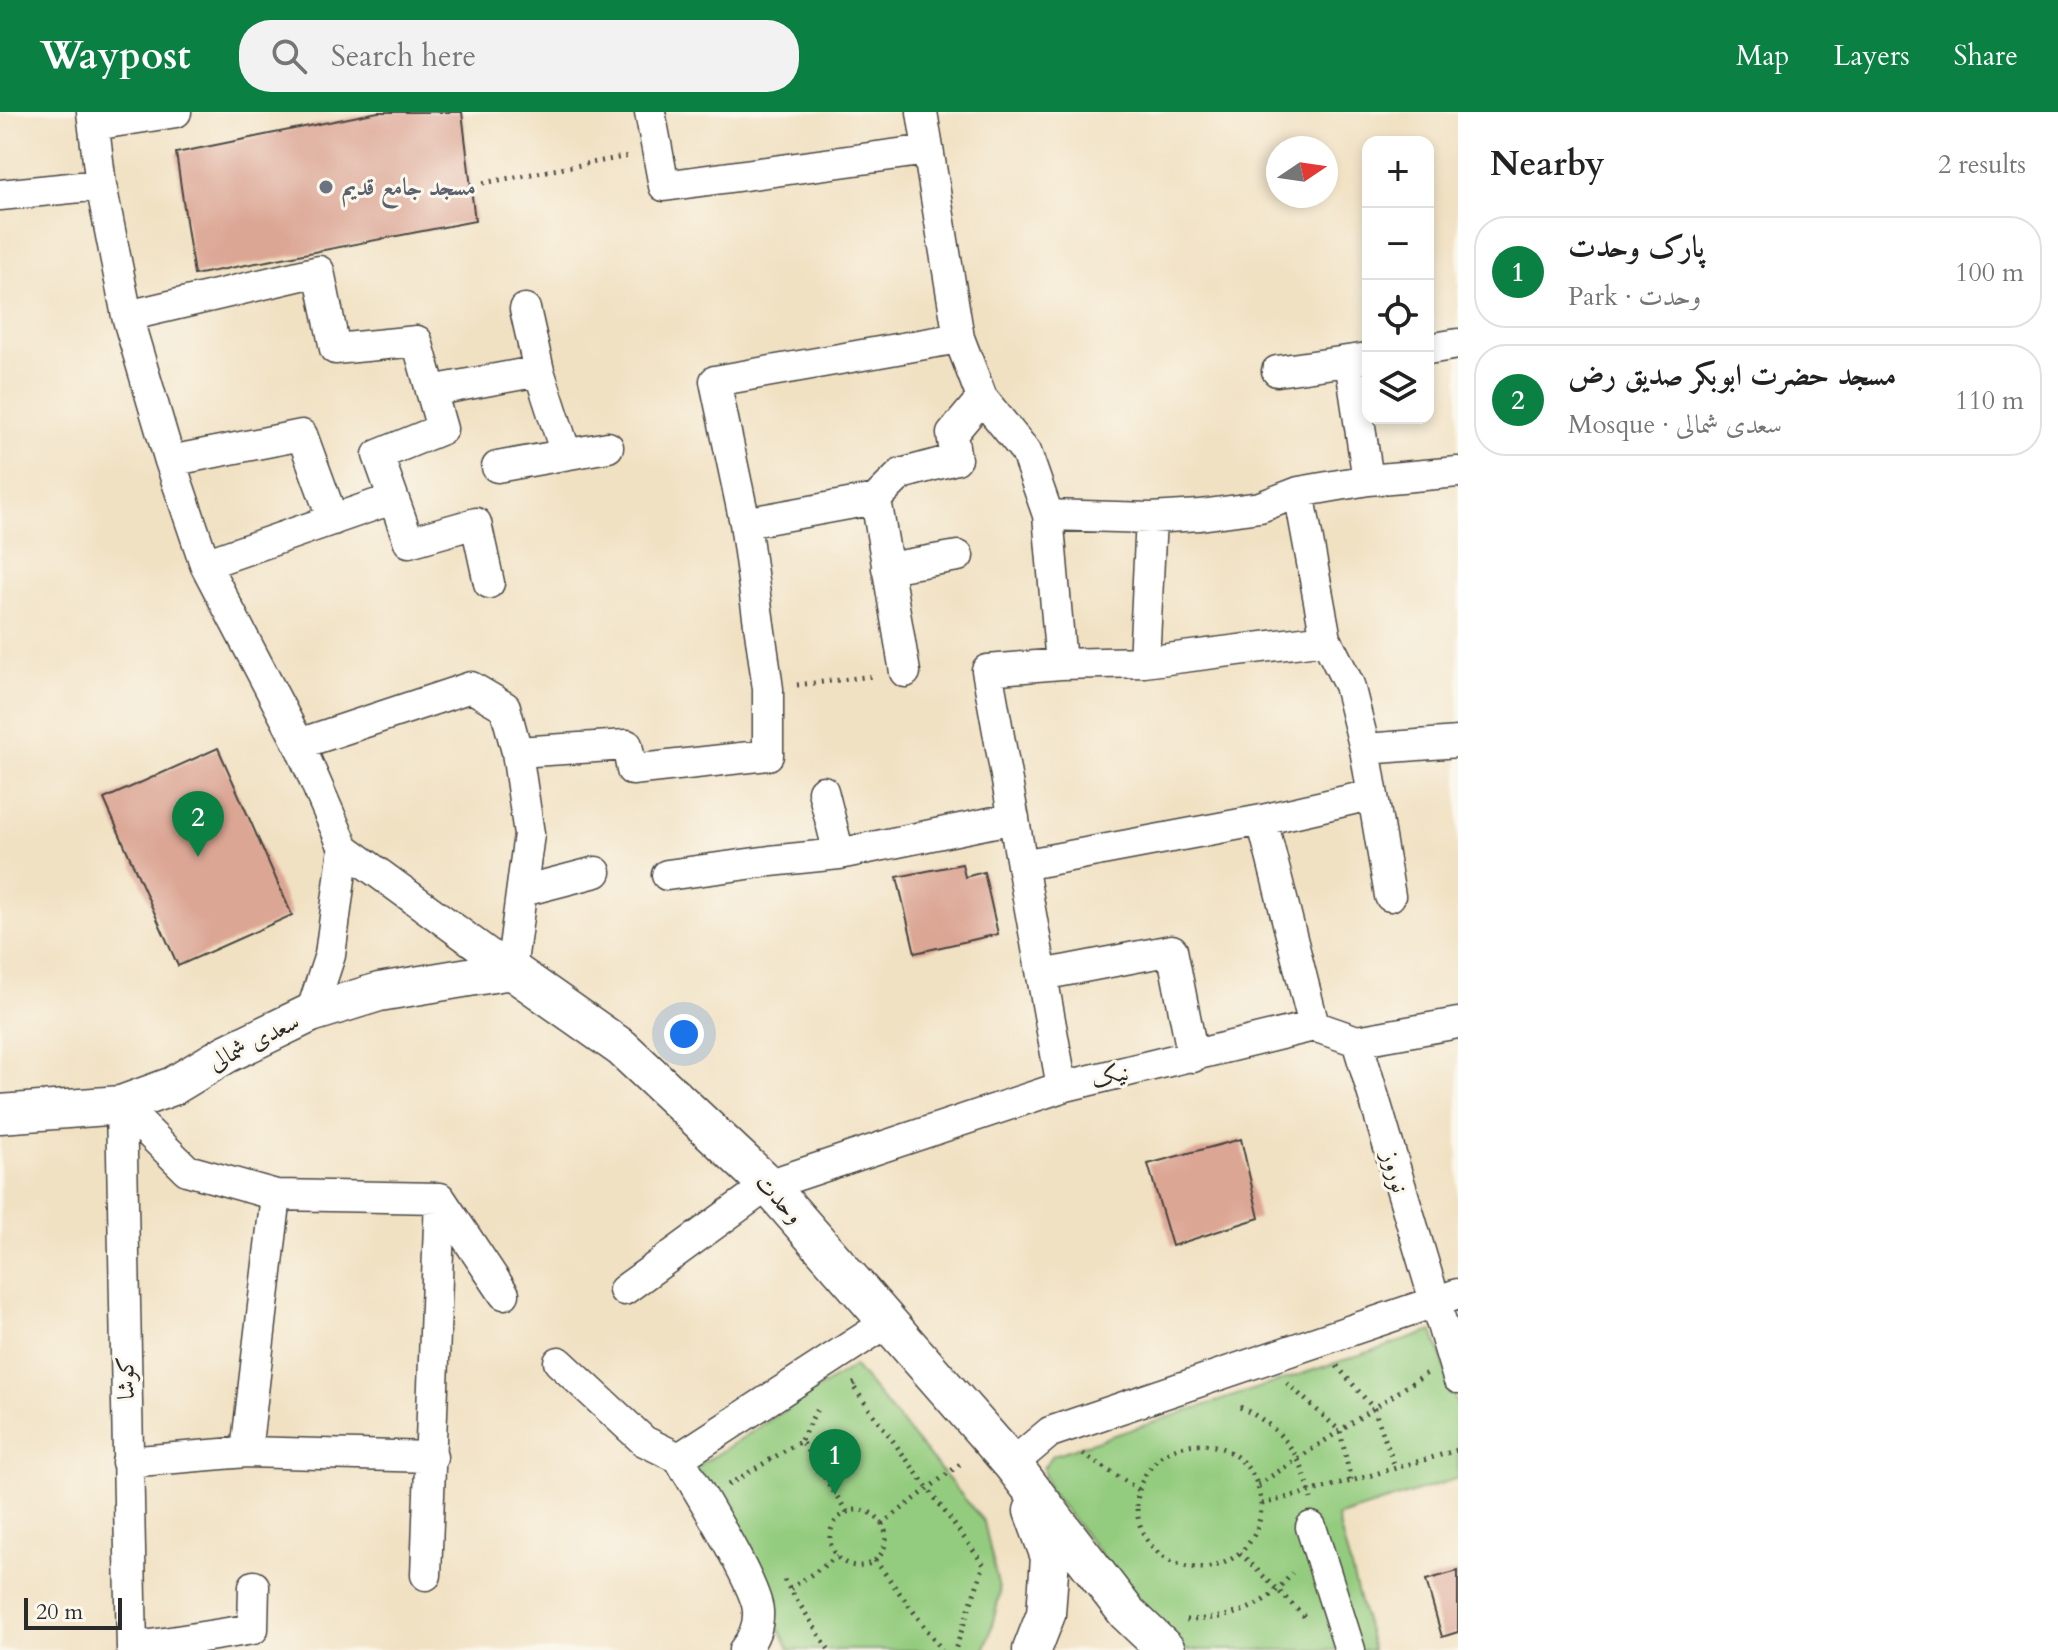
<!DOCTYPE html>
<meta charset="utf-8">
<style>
:root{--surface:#fff;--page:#f2f2f2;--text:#222;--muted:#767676;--line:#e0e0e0;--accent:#0b8043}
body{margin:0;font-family:Cardo,Amiri,serif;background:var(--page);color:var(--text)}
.controls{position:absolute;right:24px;top:24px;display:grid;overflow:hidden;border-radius:16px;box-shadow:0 4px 12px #0003}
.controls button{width:72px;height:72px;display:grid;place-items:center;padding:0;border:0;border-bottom:2px solid var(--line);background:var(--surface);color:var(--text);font:40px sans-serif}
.compass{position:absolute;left:1266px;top:24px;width:72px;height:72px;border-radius:50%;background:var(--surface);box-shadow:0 4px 12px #0003;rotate:77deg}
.scale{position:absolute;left:24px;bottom:20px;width:98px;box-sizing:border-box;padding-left:8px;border:4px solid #2b2b2b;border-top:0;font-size:22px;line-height:28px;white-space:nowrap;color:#2b2b2b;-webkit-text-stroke:6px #fbf7ec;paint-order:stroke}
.you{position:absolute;left:684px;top:922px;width:28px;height:28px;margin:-20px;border:6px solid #fff;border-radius:50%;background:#1a73e8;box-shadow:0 0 0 12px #1a73e833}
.badge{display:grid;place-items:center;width:52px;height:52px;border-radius:50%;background:var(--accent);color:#fff;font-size:26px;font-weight:700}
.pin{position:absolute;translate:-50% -66px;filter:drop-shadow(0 2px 4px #0008)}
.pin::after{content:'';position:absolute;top:42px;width:28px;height:24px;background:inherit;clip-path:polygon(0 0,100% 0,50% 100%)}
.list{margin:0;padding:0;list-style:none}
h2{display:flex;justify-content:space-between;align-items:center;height:104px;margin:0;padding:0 32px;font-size:34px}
h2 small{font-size:26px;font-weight:400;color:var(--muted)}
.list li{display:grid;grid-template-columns:52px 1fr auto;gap:24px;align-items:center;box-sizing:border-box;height:112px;margin:0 16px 16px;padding:0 16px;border:2px solid var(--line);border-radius:32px}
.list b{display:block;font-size:30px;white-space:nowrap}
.list p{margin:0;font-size:26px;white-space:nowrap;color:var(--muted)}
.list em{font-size:26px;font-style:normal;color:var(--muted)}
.icon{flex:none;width:44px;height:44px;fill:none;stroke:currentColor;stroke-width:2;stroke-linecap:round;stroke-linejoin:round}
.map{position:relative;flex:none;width:1458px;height:1538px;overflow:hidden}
header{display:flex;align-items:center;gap:48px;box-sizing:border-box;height:112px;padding:0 40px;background:var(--accent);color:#fff}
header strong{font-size:38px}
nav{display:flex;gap:44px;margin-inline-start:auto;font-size:28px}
.search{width:560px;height:72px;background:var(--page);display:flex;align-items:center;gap:20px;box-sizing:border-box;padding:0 28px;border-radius:32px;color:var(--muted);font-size:30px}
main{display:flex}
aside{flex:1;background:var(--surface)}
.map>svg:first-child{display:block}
.green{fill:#94cc7f;stroke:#607c55;stroke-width:2}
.building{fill:#dca694}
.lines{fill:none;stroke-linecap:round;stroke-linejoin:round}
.minor-casing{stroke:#494642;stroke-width:33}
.tertiary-casing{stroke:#494642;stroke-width:41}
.path{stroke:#494642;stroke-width:5;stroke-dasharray:2 6;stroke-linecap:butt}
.minor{stroke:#fff;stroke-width:30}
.tertiary{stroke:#fff;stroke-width:38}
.worship-dot{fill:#6b7280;stroke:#fbf7ec;stroke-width:3}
.labels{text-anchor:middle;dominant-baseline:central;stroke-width:6;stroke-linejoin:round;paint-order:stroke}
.worship-label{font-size:24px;font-weight:bold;fill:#5b616d;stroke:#fbf7ec;text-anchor:start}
.street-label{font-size:24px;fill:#2b2b2b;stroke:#fbf7ec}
</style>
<header>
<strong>Waypost</strong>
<div class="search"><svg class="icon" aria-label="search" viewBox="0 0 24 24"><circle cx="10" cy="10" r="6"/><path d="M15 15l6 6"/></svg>Search here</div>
<nav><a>Map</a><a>Layers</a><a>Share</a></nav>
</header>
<main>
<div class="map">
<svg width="1458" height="1538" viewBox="0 0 1458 1538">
<rect width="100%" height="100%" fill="#fbf7ec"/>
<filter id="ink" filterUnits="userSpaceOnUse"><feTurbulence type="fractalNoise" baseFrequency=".0125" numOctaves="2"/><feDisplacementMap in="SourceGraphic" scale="16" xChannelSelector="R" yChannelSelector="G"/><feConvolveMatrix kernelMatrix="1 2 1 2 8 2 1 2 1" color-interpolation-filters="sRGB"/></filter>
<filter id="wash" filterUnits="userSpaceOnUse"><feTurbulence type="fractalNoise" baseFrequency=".006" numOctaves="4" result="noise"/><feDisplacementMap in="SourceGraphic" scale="32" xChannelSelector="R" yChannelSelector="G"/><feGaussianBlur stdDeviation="1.8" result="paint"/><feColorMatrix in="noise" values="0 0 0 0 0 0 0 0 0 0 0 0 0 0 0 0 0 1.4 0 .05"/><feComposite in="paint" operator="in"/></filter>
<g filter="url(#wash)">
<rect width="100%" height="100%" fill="#f1e1c3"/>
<path class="green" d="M1433,1219L1458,1297V1366L1337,1405L1373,1538H1178L1048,1377L1043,1356L1053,1343Z
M854,1254L984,1410L1000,1481L990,1522L984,1538H790L694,1357Z"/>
<g id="blocks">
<path class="building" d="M378,0H462L475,109L194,163L176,41Z
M218,636L292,803L178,854L104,687Z
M962,752L965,765L984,760L998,822L915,841L897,765Z
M1241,1027L1259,1106L1172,1134L1148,1052Z
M1458,1459V1520L1442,1525L1426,1468Z"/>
</g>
</g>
<g filter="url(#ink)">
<use href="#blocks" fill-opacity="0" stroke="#494642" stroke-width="2"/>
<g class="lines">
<g class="minor-casing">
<path id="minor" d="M92,0L101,73L127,204L170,349L205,452L299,632L344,736L511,858L529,722L517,640L505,595L471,575L299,632
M650,0L664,74L928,38
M922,0L959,226L982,286L1026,340L1048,403L1061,552
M94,13L176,0
M0,83L101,73
M525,197L539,259L566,342
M127,204L319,159L335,237L417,229L442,317L378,343L409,430L476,411L489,471
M1428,237L1458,232
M1350,249L1368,368
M1277,259L1368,246
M431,279L539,259
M170,349L302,323L333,408
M497,355L608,335
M1299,380L1326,527L1349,573L1365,637L1390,784
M876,387L905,560
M1048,403L1151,406L1200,403L1260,395L1299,380L1368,368L1458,360
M745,411L876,387L901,362L956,347L952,322L982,286
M205,452L392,387
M887,456L958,444
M1144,550L1151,406
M1365,637L1458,630
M517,640L627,633L632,658L768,643V577L745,411L715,269L959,226
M823,679L839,742
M1262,708L1314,914
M1022,753L1262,708L1371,683
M667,763L770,749L839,742L1014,706
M523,779L596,760
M1042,863L1172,838L1193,945
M311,901L330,843L344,736
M1357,929L1458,1266
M1062,975L987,558L1061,552L1144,550L1326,527
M121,993L132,1538
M121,993L187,1058L276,1083L440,1086L504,1182
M624,1178L768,1073L1062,975L1314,914L1357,929L1458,911
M559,1250L644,1329L679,1346
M246,1340L276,1083
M127,1350L246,1340L432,1345
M1012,1352L1050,1320L1458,1182
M1311,1415L1350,1538
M426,1463L440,1086
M132,1536L253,1517L254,1474
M744,1538C754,1526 759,1514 758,1499C757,1473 695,1374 679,1346L888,1210"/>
</g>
<g class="tertiary-casing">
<path id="tertiary" d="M0,1002L121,993L173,974L226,942L311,901L379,880L511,858L622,936L768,1073L1012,1352L1127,1501L1166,1538
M1032,1538L1046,1502L1050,1445L1033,1399"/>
</g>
<path class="path" d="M483,71L629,44
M797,573L874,564
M1337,1254L1374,1297L1395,1355
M855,1271L852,1273L984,1453L955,1538
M1287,1271L1340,1319L1351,1369
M1240,1295C1281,1315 1303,1343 1311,1387
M801,1328L818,1295
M1137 1394a62 62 0 1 1 124 0a62 62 0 1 1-124 0Z
M1083,1342L1139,1378
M728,1373L801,1329L847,1400
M1258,1373L1427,1261
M1262,1392L1351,1369L1458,1338
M830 1426a28 28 0 1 1 56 0a28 28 0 1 1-56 0Z
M882,1412L964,1349
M1240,1441L1305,1505
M875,1448L942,1538
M784,1468L829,1538
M790,1477L837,1445
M1186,1508C1230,1507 1265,1497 1292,1461"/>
<use href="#minor" class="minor"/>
<use href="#tertiary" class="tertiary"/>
</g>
</g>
<circle class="worship-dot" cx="326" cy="75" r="8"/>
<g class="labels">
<g class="worship-label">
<text x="342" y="75">مسجد جامع قدیم</text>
</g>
<g class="street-label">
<text transform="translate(254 930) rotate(-27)">سعدی شمالی</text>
<text transform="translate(1110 964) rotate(-13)">نیک</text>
<text transform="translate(1395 1060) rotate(74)">نوروز</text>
<text transform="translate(779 1087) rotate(47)">وحدت</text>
<text transform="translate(126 1266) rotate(-91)">کوشا</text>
</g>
</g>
</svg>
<div class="controls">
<button>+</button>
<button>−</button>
<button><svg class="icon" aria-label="locate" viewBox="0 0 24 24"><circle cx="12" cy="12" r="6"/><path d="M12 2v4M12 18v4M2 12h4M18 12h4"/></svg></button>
<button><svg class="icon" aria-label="layers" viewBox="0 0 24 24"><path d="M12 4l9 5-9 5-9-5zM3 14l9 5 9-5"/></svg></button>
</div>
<svg class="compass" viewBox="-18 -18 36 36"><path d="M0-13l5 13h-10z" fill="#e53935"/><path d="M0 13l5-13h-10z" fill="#767676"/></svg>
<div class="scale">20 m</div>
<div class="you"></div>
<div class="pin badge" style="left:835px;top:1383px">1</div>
<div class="pin badge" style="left:198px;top:745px">2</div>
</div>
<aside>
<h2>Nearby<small>2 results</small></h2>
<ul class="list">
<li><span class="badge">1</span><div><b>پارک وحدت</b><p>Park · وحدت</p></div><em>100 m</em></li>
<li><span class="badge">2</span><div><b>مسجد حضرت ابوبکر صدیق رض</b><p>Mosque · سعدی شمالی</p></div><em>110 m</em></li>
</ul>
</aside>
</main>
